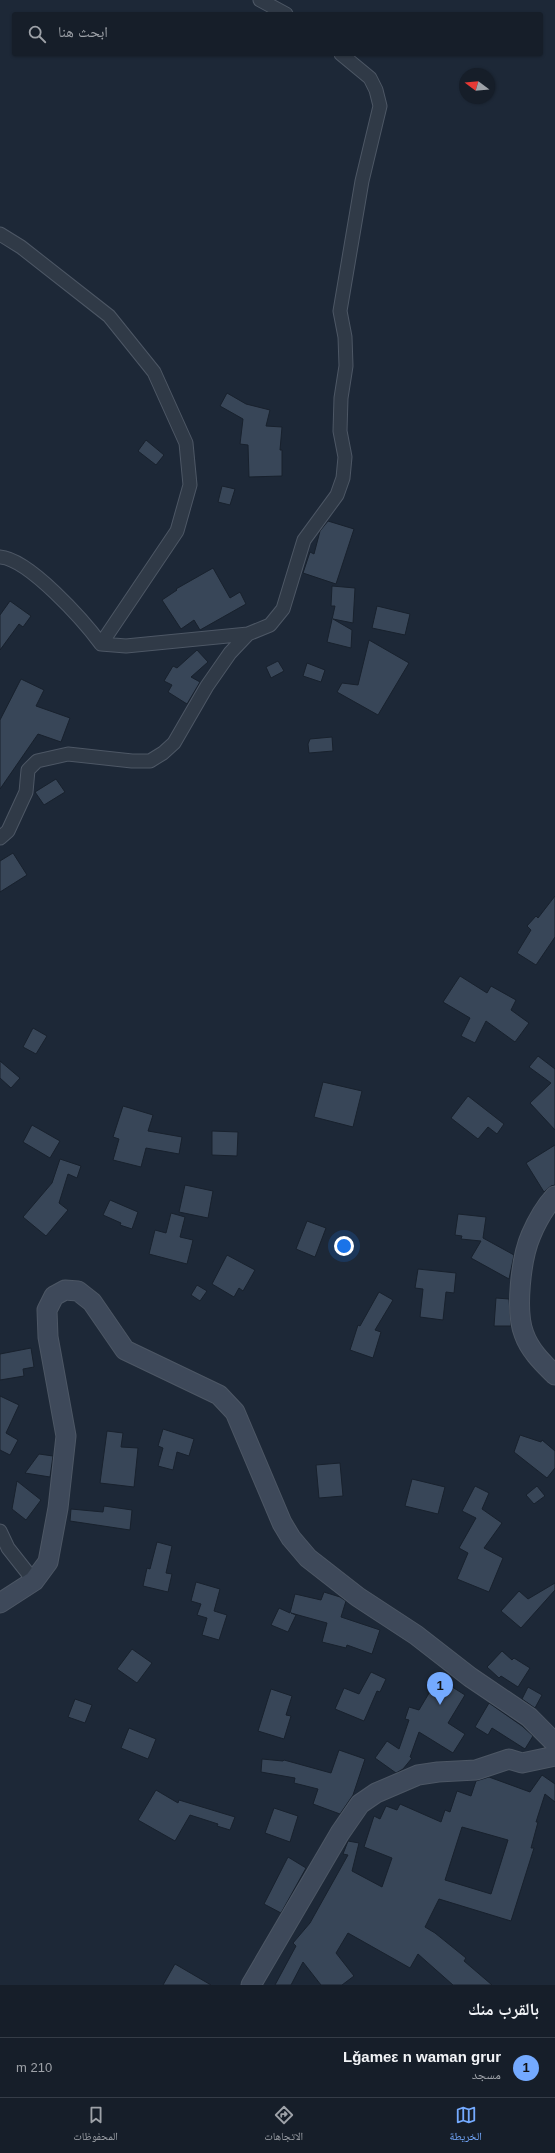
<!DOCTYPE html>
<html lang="ar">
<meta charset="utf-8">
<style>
:root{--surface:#161e29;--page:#232b35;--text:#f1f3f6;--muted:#9ea2a8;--line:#353c46;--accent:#74aaff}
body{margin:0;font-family:Helvetica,"Noto Naskh Arabic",sans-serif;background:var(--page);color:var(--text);direction:rtl}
.compass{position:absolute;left:459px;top:68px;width:36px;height:36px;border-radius:50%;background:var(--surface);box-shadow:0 1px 3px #0004;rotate:286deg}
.you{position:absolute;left:344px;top:1246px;width:14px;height:14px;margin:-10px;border:3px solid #fff;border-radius:50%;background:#1a73e8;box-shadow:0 0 0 6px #1a73e833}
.badge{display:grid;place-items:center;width:26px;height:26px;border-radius:50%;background:var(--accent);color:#111;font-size:13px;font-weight:700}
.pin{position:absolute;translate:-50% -33px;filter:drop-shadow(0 1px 2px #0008)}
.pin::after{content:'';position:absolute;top:21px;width:14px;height:12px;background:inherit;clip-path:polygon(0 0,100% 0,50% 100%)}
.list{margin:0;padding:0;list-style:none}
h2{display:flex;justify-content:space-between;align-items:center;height:52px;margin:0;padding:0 16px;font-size:17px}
h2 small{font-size:13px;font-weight:400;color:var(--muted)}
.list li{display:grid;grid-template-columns:26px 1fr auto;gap:12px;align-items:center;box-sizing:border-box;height:60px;padding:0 16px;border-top:1px solid var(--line)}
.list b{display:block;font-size:15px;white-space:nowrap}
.list p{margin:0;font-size:13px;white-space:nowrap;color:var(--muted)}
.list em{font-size:13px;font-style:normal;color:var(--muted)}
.icon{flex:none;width:22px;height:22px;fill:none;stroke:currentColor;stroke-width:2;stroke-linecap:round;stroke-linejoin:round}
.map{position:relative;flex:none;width:555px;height:1985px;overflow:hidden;direction:ltr}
.search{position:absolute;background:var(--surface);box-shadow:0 1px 3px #0004;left:12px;right:12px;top:12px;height:44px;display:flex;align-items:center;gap:10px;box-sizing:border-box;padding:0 14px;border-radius:4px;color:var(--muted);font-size:15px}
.sheet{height:112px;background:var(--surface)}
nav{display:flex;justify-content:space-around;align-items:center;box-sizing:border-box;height:56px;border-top:1px solid var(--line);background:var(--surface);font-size:11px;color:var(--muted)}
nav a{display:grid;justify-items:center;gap:2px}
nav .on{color:var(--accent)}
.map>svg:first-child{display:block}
.building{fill:#384658;stroke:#18212d;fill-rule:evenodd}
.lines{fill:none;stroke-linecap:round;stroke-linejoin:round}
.street-casing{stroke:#4d5765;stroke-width:15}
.secondary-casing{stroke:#4d5765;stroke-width:21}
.street{stroke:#303a47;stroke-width:13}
.secondary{stroke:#3e495a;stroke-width:19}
</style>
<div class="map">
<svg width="555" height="1985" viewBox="0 0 555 1985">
<rect width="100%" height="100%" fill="#1d2837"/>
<path class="building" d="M227,393L246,404L270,410L266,426L282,427L280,450H282V476L249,477L248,445L240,444L243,419L220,406Z
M146,440L164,455L156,465L138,451Z
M222,486L235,489L230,505L218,502Z
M328,521L354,529L336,584L303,573L310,552L314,554L320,531Z
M213,568L230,598L240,592L246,604L200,630L194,620L181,629L162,600L177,590L176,589Z
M332,586L355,588L353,623L333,619L352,630L351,648L327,642L335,606H331Z
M10,601L31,616L23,627L19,624L0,650V615Z
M377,606L410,614L405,635L372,628Z
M369,640L409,663L378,715L337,692L342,683L358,685Z
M197,650L208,662L191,677L200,682L187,704L168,692L172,685L164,681L173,666L177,668Z
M278,661L284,671L271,678L266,667Z
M307,663L325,670L321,682L303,676Z
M21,679L44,690L36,706L70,718L61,742L38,734L0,789V720Z
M332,737L333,751L309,753L308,744L310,739Z
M56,779L65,792L44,805L35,792Z
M13,853L27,875L0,892V861Z
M555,896V937L536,965L517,953L531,930L527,926L536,916L538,918Z
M460,976L487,993L491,986L516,1000L511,1010L529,1023L515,1042L486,1021L475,1043L461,1036L470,1018L443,1002Z
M33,1028L47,1036L36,1054L23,1047Z
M538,1056L555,1069V1130L530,1103L551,1083L529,1067Z
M0,1061L20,1078L11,1088L0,1078Z
M323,1082L362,1091L353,1127L314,1117Z
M468,1096L504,1124L497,1134L488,1127L478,1139L451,1118Z
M123,1106L153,1115L148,1131L182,1137L179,1154L146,1148L141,1167L113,1160L119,1139L113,1137Z
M32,1125L60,1141L50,1158L23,1142Z
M212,1131L238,1132L237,1156L212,1155Z
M555,1145V1185L551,1186L544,1192L526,1163Z
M60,1159L81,1166L77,1178L68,1174L59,1203L68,1210L46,1236L23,1217L52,1183Z
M185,1185L213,1191L208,1218L179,1212Z
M110,1200L138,1212L132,1229L120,1225L121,1223L103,1215Z
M171,1213L185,1217L180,1237L193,1240L187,1264L149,1254L155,1230L166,1233Z
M458,1214L486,1217L483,1238L514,1255L509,1279L471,1258L481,1241L461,1239L462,1236L455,1235Z
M307,1221L326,1228L315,1257L296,1249Z
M227,1255L255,1270L243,1291L239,1288L234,1297L212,1284Z
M418,1269L456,1273L454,1293L446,1292L443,1320L420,1317L423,1289L415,1288Z
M197,1285L207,1291L200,1301L191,1295Z
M379,1292L393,1300L375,1330L381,1332L373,1358L350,1350L358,1325L360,1326Z
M496,1298L509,1299L511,1326H494Z
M31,1348L34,1367L23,1369L24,1376L0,1380V1354Z
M0,1396L19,1405L6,1433L18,1440L10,1455L0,1450Z
M163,1429L194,1439L189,1456L177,1452L173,1470L158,1466L163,1448L158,1446Z
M107,1431L123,1433L121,1447L138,1448L134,1487L100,1483Z
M520,1435L541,1442L542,1440L555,1451V1468L547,1478L514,1452Z
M39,1454L53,1456L50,1477L25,1473Z
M340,1463L343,1496L319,1498L316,1465Z
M412,1479L445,1487L438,1514L405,1506Z
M17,1481L41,1500L26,1520L12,1509Z
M475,1486L489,1493L482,1509L502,1523L484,1548L503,1558L489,1592L457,1579L468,1553L459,1548L476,1518L462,1511Z
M537,1486L545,1496L534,1504L526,1495Z
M104,1506L132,1510L130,1530L70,1521L71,1509L103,1512Z
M157,1542L172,1546L166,1573L172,1574L168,1592L143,1586L147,1568L150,1569Z
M196,1582L220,1589L214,1611L227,1615L219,1640L202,1635L207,1618L197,1615L201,1604L191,1601Z
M555,1583V1590L521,1628L501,1611L519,1591L528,1599Z
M324,1592L340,1597L346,1601L341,1617L380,1630L372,1654L347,1645L346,1648L322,1642L327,1623L291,1613L296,1615L288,1632L271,1625L279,1608L290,1613L295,1594L321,1600Z
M132,1649L152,1663L137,1683L117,1669Z
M502,1651L512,1660L514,1658L530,1668L518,1687L501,1676L499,1678L487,1667Z
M371,1672L386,1679L380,1692L377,1691L364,1721L335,1709L344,1688L359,1694Z
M438,1678L465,1695L448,1723L465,1734L453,1753L419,1732L410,1757L412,1758L403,1769L396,1773L375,1758L387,1741L399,1749L409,1720L405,1719L409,1707L419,1710Z
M528,1687L542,1695L535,1708L522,1699Z
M271,1689L292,1696L286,1715L291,1716L284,1739L258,1731Z
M75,1699L92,1705L85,1723L68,1717Z
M489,1703L522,1726L533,1736L525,1749L492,1728L488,1735L475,1727Z
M129,1728L156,1739L148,1759L121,1748Z
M339,1750L365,1759L353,1795L340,1814L313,1804L318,1789L294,1783L295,1778L261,1772L262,1759L283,1761L284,1760L331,1773Z
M542,1775L555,1784V1802L545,1794L536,1822H538L531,1848H534L511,1921L439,1899L425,1927L435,1933L466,1958L464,1961L492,1985H453L418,1954L410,1968L348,1933L336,1953L354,1976L342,1985H321L303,1962L291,1985H275L296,1946L293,1943L310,1923L348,1855L343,1854L348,1841L359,1843L352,1871L382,1887L392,1858L364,1847L374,1816L380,1819L386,1806L397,1810L400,1804L441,1822L445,1810L450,1812L457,1791L471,1796L476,1781L489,1777L530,1792ZM462,1827L508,1840L491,1894L445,1880Z
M156,1790L178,1803L179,1800L235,1817L230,1830L217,1826L218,1824L190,1815L175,1841L138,1820Z
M274,1808L298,1816L290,1842L265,1833Z
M288,1857L306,1868L281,1913L264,1904Z
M175,1964L211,1985H163Z"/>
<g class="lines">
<g class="street-casing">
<path id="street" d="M260,0L286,14
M0,234L21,247L109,316L154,372L186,443L190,485L177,531L101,644
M0,557C29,559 84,621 101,644L126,646L248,634
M0,838L8,831L26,792L28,770L37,761L68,754L132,761H150L163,753L174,743L207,686L230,653L248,634L270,625L283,609L304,540L337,495L343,478L345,457L340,431L341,398L346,366L345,337L340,311L362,181L380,106L376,90L370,78L341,54
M0,1531L8,1548L34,1581"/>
</g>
<g class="secondary-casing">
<path id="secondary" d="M555,1196C545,1207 537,1221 531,1235C521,1258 515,1311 524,1334C530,1351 543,1363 555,1375
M0,1603L34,1581L48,1562L58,1508L66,1436L48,1337L47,1310L54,1296L65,1290L78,1291L92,1302L125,1350L219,1395L235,1412L282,1523L291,1538L308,1558L358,1597L416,1635L470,1677L529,1717L555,1743
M251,1985L340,1833L360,1804L376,1793L418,1775L438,1772L476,1770L509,1759L522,1763L555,1756"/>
</g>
<use href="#street" class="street"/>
<use href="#secondary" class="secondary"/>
</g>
</svg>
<svg class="compass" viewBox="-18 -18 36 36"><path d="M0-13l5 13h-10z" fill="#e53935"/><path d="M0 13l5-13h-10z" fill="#9ea2a8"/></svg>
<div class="you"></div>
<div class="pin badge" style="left:440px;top:1705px">1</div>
<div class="search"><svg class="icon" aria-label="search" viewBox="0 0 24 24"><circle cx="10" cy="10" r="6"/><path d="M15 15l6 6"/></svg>ابحث هنا</div>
</div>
<section class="sheet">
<h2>بالقرب منك<small></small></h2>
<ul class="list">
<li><span class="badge">1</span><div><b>Lǧameε n waman grur</b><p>مسجد</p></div><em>210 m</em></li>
</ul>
</section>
<nav>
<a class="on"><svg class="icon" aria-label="map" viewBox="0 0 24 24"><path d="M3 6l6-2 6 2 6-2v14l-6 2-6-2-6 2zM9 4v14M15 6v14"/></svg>الخريطة</a>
<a><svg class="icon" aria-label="directions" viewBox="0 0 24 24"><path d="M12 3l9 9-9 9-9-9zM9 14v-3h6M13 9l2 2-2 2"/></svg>الاتجاهات</a>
<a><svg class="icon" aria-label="saved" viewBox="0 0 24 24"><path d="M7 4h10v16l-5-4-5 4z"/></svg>المحفوظات</a>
</nav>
